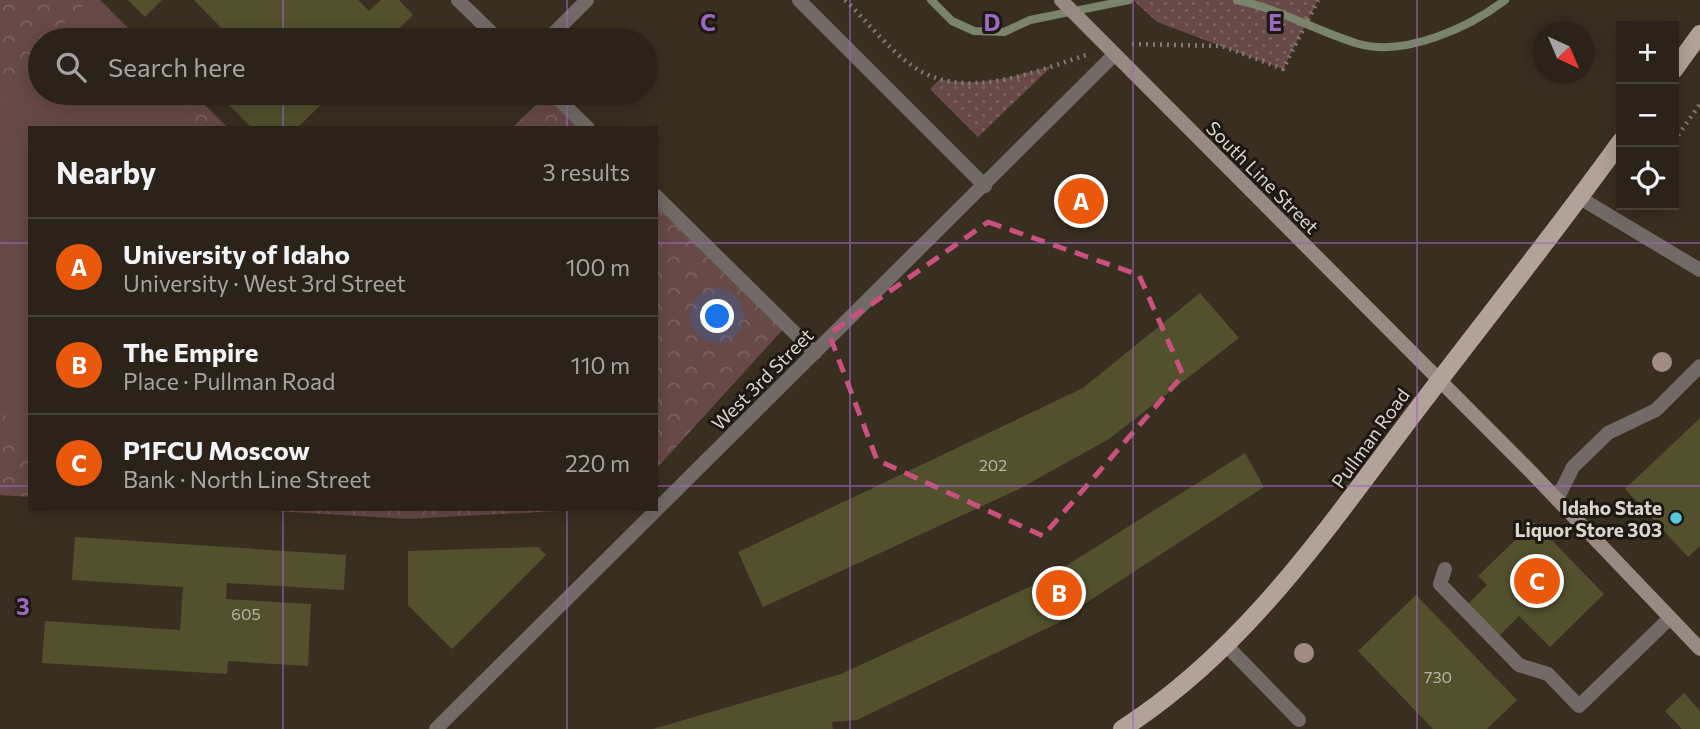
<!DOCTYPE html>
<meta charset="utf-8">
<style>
:root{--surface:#2b2319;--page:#332b22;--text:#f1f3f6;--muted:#a6a4a2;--line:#474038;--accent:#ea580c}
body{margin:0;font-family:Commissioner,sans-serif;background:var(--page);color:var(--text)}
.controls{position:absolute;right:21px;top:21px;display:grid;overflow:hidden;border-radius:0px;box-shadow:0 4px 18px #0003}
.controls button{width:63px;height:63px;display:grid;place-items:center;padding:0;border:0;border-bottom:2px solid var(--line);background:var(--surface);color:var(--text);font:35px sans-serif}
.compass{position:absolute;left:1532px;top:21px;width:63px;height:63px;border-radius:50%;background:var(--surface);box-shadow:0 4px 18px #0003;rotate:136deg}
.you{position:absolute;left:718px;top:317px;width:24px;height:24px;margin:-18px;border:5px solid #fff;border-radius:50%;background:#1a73e8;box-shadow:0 0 0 10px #1a73e833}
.badge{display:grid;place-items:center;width:46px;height:46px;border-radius:50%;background:var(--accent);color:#fff;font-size:23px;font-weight:700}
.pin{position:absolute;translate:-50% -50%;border:4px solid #fff;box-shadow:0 2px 7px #0006}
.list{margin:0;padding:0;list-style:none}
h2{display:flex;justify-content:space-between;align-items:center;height:91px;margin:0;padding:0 28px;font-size:30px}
h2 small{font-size:23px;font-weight:400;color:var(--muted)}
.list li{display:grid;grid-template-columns:46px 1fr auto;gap:21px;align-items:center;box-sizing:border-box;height:98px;padding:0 28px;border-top:2px solid var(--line)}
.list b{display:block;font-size:26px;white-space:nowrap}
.list p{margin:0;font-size:23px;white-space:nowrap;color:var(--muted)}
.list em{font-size:23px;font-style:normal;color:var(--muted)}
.icon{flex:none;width:38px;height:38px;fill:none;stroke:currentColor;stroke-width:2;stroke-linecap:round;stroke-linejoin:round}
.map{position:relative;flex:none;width:1700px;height:729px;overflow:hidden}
.search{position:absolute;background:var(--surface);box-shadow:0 4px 18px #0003;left:28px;top:28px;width:630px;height:77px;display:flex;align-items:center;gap:18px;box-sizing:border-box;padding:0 24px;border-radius:38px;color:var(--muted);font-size:26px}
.panel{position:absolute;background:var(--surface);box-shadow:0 4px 18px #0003;left:28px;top:126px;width:630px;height:385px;border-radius:0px}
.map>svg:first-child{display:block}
.grass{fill:url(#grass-dots)}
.forest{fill:url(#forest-crowns)}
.pitch{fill:#674a48}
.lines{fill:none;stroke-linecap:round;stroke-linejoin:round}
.stream{stroke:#7a836b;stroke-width:8}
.building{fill:#53502e}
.path{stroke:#81796d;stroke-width:4.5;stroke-dasharray:2 5;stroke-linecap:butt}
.lane{stroke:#726a66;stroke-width:14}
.street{stroke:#726a66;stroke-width:14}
.secondary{stroke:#978a83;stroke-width:14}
.primary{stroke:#b3a299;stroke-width:18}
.tree{fill:#a18c85}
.marked{fill:none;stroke:#ca517d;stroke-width:5;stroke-dasharray:14 9;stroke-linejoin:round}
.grid{fill:none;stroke:#9d67c4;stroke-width:2;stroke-opacity:0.55}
.poi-dot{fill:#55cadf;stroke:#1d1812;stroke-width:2.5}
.labels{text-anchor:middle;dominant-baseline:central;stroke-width:6;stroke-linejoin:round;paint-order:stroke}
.number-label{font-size:16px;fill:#b9b4a4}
.street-label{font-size:19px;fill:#dbd5cc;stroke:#1d1812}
.poi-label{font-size:19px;font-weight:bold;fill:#dbd5cc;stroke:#1d1812;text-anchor:end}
.grid-label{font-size:23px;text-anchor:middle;font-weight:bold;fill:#9d67c4;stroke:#1d1812;stroke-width:6;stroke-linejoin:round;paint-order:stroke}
</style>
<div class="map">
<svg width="1700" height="729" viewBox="0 0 1700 729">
<defs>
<pattern id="grass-dots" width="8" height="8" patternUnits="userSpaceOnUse" patternTransform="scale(1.75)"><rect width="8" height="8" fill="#674a48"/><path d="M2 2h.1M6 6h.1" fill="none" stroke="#7c6361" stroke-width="1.8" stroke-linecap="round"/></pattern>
<pattern id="forest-crowns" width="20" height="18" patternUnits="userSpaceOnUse" patternTransform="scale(1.75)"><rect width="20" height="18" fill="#674a48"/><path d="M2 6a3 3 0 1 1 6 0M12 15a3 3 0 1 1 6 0" fill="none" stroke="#7c6361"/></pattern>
</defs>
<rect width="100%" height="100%" fill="#392f21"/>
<path class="grass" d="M1133,0H1318L1283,69L1157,22Z
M1052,66L978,137L930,89L940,79C979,88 1015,76 1052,66Z"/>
<path class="forest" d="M0,0H100L140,40H40V93H193L228,128H30V497L0,495Z
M548,93L587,128H512Z
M656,196L787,325L656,469Z
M241,509H595L408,519Z"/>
<path class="pitch" d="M89,1L123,40H46Z
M40,46V93H169L199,128H30V453L0,406V107Z"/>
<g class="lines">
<path class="stream" d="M931,0L952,21L974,31L1004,32L1030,20L1129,0
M1237,0C1280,9 1318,32 1359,44C1405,57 1470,27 1505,0"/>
</g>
<path class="building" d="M128,0H162L145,17Z
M194,0H358L369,11L381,0H399L413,15L387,40H233Z
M217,93H333L297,128H252Z
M1200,293L1239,338L1109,439L1019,489L763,607L738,552L1083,388Z
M1700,418V546L1688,557L1625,489Z
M1245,453L1264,487L1083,605L1059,615L1062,621L857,720L832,722L833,729H653L841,674L1042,581Z
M1534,522L1604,594L1550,647L1519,616L1499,636L1468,604L1487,585L1478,576Z
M75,537L346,555L344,590L227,583L226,599L311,604L308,666L228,661L227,674L42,663L45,621L180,630L183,587L72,580Z
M538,547L546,555L452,649L408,605V551Z
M1416,595L1517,700L1487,729H1433L1358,651Z
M1684,693L1700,711V729H1682L1665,711Z"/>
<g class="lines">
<path class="path" d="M845,0C867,21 897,60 924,73C974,98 1037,71 1086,55
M1132,44L1222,46L1283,69L1318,0
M1674,141L1700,104"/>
<path class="lane" d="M799,0L985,186
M547,40L587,0
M1580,198L1700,270
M1557,499L1573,467L1608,433L1656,410L1700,366
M1445,569L1440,584L1519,665L1548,674L1579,706L1670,618
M1227,646L1299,720"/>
<path class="street" d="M458,0L499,40
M552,93L588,128
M656,196L815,353
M436,729L1114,55"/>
<path class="secondary" d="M1061,0L1531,472L1700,649"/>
<path class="primary" d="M1674,70L1700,34
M1122,729C1249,648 1332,521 1422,403C1488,316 1557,230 1621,141"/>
</g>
<g class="tree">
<circle cx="1662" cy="362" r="10"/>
<circle cx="1304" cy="653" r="10"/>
</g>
<path class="marked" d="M988,222L1139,275L1183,375L1043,536L877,460L829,334Z"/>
<path class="grid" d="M283,0V40M567,0V40M850,0V729M1133,0V729M1417,0V729M283,93V128M567,93V128M0,243H30M656,243H1700M0,486H30M656,486H1700M283,509V729M567,509V729"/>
<circle class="poi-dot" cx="1676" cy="518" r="7"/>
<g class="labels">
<g class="number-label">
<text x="993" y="464">202</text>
<text x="246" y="613">605</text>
<text x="1438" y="676">730</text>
</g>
<g class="street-label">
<text transform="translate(1263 177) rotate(45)">South Line Street</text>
<text transform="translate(762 379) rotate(-45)">West 3rd Street</text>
<text transform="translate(1370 438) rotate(-54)">Pullman Road</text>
</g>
<g class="poi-label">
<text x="1662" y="507">Idaho State<tspan x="1662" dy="22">Liquor Store 303</tspan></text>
</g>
</g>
<g class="grid-label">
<text x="708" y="31">C</text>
<text x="992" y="31">D</text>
<text x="1275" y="31">E</text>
<text x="23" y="615">3</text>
</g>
</svg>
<div class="controls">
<button>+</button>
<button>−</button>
<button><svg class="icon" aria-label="locate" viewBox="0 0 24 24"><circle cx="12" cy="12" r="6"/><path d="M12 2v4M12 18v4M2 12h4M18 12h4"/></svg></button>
</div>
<svg class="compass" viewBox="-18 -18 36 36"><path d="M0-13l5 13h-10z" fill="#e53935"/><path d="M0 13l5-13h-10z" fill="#a6a4a2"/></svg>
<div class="you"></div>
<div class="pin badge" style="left:1081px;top:201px">A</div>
<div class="pin badge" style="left:1059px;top:593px">B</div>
<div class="pin badge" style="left:1537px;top:581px">C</div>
<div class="search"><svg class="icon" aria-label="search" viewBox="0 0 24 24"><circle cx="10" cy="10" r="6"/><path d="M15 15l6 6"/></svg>Search here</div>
<section class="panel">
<h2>Nearby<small>3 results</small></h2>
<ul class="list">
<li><span class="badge">A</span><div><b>University of Idaho</b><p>University · West 3rd Street</p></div><em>100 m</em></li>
<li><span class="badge">B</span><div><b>The Empire</b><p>Place · Pullman Road</p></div><em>110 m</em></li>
<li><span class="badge">C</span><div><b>P1FCU Moscow</b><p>Bank · North Line Street</p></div><em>220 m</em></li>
</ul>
</section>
</div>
